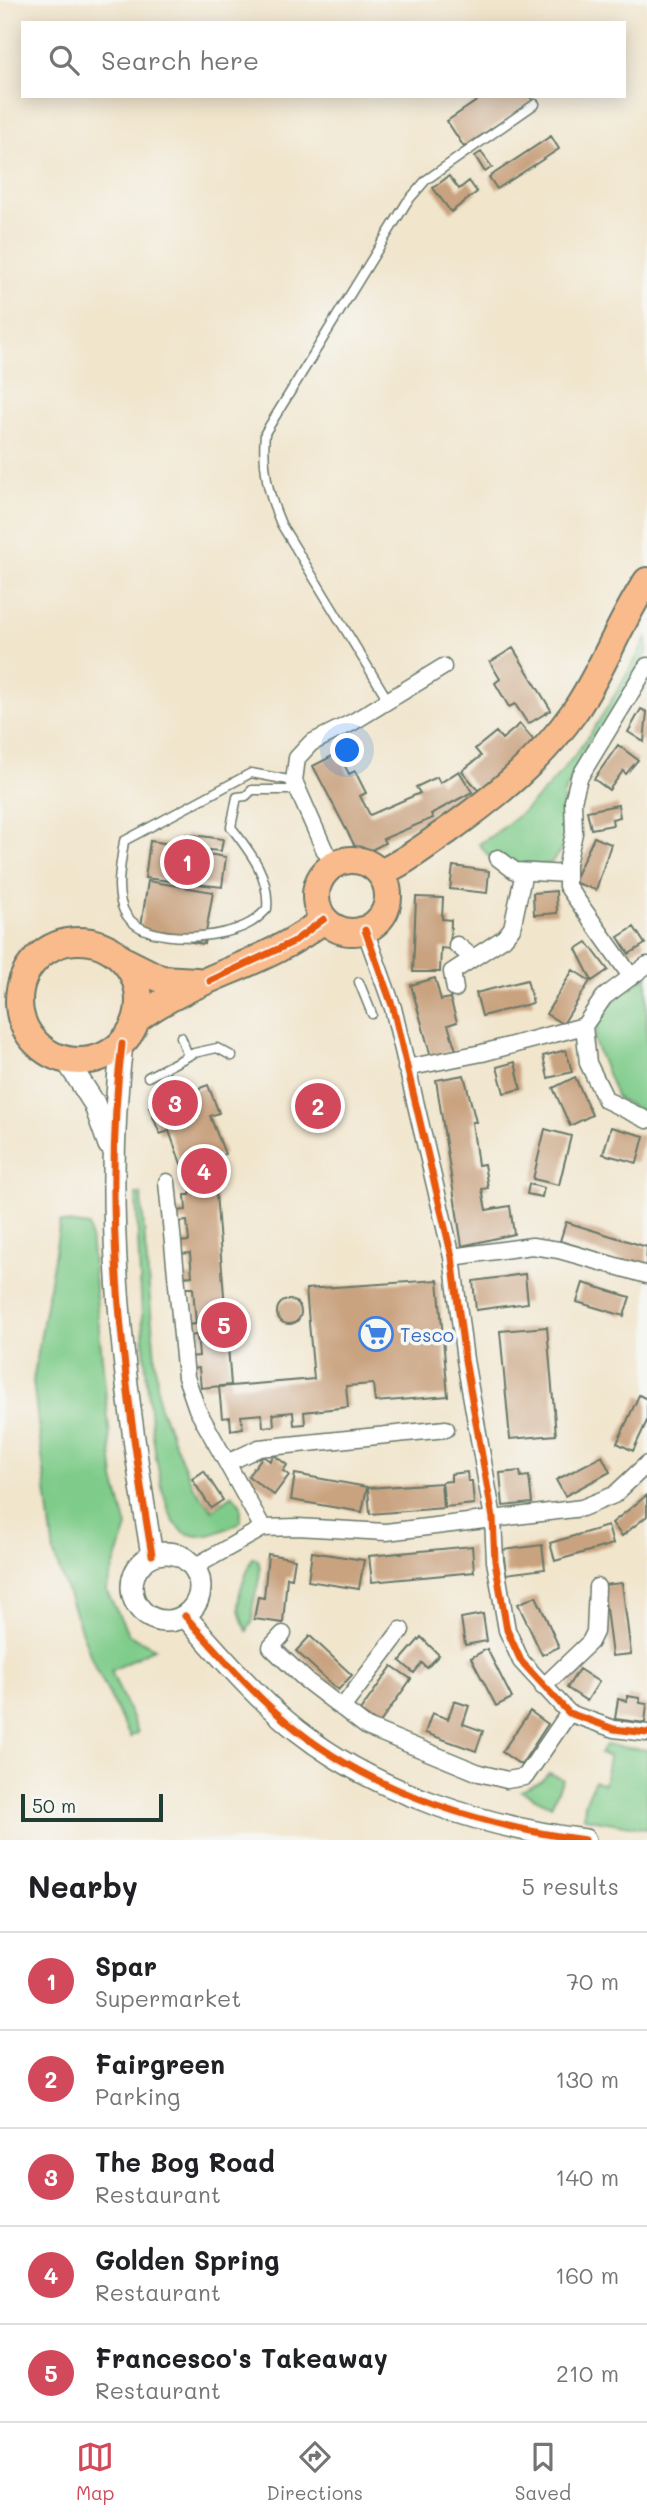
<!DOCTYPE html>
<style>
:root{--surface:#fff;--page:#f2f2f2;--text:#202124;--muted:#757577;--line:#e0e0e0;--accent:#d1495b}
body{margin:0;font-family:Mali,sans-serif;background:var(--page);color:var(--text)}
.scale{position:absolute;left:21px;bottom:18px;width:142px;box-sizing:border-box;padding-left:7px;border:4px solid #1f3d34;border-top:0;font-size:19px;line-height:24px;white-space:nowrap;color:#1f3d34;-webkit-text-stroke:5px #f6f6f2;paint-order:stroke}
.you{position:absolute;left:348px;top:751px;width:24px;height:24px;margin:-18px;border:5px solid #fff;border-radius:50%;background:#1a73e8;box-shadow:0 0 0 10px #1a73e833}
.badge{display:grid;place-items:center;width:46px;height:46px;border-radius:50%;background:var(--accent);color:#fff;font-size:23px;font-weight:700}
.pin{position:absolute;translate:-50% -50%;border:4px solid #fff;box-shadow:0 2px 7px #0006}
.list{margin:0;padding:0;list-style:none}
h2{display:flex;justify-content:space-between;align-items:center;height:91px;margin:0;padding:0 28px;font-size:30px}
h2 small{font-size:23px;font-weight:400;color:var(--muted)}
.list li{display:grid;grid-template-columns:46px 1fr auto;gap:21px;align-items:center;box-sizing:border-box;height:98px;padding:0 28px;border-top:2px solid var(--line)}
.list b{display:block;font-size:26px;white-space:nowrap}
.list p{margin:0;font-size:23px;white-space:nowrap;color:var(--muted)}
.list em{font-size:23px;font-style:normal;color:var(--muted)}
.icon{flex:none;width:38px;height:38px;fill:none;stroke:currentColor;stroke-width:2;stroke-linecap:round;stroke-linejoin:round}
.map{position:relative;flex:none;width:647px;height:1840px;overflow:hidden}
.search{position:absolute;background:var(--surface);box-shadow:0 4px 18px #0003;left:21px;right:21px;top:21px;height:77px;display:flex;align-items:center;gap:18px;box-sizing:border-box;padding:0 24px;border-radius:0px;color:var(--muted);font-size:26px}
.sheet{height:581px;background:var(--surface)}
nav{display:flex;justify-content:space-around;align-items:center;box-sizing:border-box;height:98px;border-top:2px solid var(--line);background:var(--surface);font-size:19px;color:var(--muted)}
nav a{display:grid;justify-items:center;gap:4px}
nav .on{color:var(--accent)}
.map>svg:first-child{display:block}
.green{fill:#7fcc8a;stroke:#4f845f;stroke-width:2}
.building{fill:#c9a27f}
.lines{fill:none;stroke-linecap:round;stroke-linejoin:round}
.service-casing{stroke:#687869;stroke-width:11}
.minor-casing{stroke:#687869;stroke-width:19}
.tertiary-casing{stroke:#687869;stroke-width:24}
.primary-casing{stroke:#687869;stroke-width:30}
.service{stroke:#fff;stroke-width:8}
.minor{stroke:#fff;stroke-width:16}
.tertiary{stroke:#fff;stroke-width:21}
.primary{stroke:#fabb8c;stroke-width:26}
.cycleway-casing{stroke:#f6f6f2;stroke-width:11}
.cycleway{stroke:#e8590c;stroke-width:7}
.labels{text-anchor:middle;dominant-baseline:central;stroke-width:7;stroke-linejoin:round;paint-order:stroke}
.shop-label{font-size:19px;fill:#366cbe;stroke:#f6f6f2;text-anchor:start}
</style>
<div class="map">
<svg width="647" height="1840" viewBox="0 0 647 1840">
<rect width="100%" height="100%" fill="#f6f6f2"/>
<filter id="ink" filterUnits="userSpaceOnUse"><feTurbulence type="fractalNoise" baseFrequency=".0143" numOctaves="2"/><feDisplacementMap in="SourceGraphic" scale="14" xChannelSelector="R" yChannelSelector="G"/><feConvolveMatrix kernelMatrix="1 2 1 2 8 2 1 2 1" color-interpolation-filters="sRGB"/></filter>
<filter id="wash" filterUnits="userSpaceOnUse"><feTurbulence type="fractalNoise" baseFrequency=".00686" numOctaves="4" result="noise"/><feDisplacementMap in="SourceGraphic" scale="28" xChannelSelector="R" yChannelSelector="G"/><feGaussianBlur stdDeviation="1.57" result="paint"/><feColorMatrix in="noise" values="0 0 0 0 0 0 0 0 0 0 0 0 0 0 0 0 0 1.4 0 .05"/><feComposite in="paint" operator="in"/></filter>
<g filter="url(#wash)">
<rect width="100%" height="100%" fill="#f1e5cc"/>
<path class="green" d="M647,638V652L638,672L563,795L567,833L564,846L551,863L526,867L491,859L479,844C559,795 604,717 647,638Z
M647,975V1115L617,1098L594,1041L601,1011Z
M136,1194H141L159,1405L192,1485L212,1510L233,1495L241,1505V1522C223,1530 201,1544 181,1530C145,1504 139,1247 136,1194Z
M60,1222L89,1226L114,1479L127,1527L106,1590L129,1635L155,1648L111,1671L138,1732L130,1737L92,1660L54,1555L33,1381Z
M253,1558L258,1560C265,1579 249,1600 253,1621L247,1631C231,1602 241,1586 253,1558Z
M605,1745L647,1750V1829L584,1818L585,1803L594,1781L604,1784L609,1757L600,1754Z
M549,1773L563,1779L551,1806L521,1791L539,1783Z"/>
<g id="blocks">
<path class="building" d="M484,96H530L533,101L464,147L447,121Z
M551,136L559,149L497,189L489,177Z
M481,152L492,167L485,172L475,156Z
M449,176L459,189L469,181L477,192L451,212L433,188Z
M513,648L551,710L528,724L515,704L509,707L495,683L500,679L490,662Z
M641,709L647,712L644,742L628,732Z
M520,724L537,744L479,791L462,771L481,756L475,749L496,732L502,739Z
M618,745L638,760L626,774L623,771L609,790L594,779Z
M338,753L349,774L355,771L366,793L360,796L370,815L420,793L416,787L437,777L440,783L459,771L472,792L431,814L433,818L383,839L385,843L360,856L313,766Z
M618,805L620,817L612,819L613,825L591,829L587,811Z
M186,834L223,839L221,851L209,850L208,854L226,857L222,887L145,878L150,841L184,846Z
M594,837L611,844L596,890L573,882Z
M453,866L489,871L487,893L450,889Z
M148,881L213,892L204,944L140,933Z
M556,891L557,913L534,915L533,893Z
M416,897L443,898L442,919L451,920L450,949L441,948L440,972H413Z
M634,927L645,944L629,954L618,937Z
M587,942L608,970L592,981L576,949Z
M573,970L590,981L563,1024L546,1014Z
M435,978L441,1000L450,998L457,1022L448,1025L456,1050L431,1057L411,985Z
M527,980L533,1003L482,1016L476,993Z
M566,1050L572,1072L548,1078L543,1056Z
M515,1062L521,1089L504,1093L497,1067Z
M464,1075L476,1122H472L478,1165L484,1164L488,1188L482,1189L486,1210L510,1206L514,1234L462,1246L436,1080Z
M575,1077L592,1115L570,1126L553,1088Z
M208,1085L219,1113L210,1116L225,1154L216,1157L219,1163L208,1167L204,1175L192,1180L187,1168L183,1169L169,1131L160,1134L149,1107Z
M611,1127L644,1136L637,1163L603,1154Z
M545,1129L571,1136L559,1185L533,1179Z
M207,1181L216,1193L231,1385L201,1388L199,1368L189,1369L188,1357L199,1356L197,1335L187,1336L186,1325L196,1324L193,1288H183L182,1277L192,1276L190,1253L179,1254V1242L189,1241L187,1221L176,1222L175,1211L186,1210L185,1195H190L194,1183Z
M529,1184L544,1188L542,1197L527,1194Z
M566,1222L647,1247L646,1267L560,1241Z
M525,1274L528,1303L476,1310L473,1281Z
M438,1280L448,1396L375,1402L373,1384L346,1386L348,1407L304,1412L305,1424L294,1425L293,1412L273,1414L274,1426L263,1427L262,1414L241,1416L243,1428L231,1430L230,1417L222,1418L219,1387L314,1379L306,1289Z
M583,1283L630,1297L624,1316L577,1302Z
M277 1312a12 12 0 1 1 24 0a12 12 0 1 1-24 0Z
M547,1327L556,1435L510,1439L500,1331Z
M639,1395L647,1399V1421L633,1451L617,1443Z
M274,1455L287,1465L283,1471L289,1475L274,1495L248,1476L263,1456L270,1461Z
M602,1456L610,1472L565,1496L556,1480Z
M204,1471L223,1500L211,1508L192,1479Z
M520,1471L521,1477L529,1476L532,1503L503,1506L500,1473Z
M467,1472L468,1481H472L474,1504L445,1507L442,1482L451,1481V1474Z
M295,1474L367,1487L362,1512L291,1500Z
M441,1483L443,1508L370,1514L368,1488Z
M647,1495V1516L622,1536L612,1523Z
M608,1526L613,1544L555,1561L550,1543Z
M542,1545L545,1569L506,1574L503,1550Z
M472,1546L474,1572L372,1582L369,1556Z
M312,1552L364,1560L359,1589L308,1581Z
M268,1554L295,1559L292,1578L287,1577L283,1623L254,1619L258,1597L264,1598Z
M622,1583L631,1654L612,1656L603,1585Z
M536,1596L559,1647L542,1655L518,1604Z
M483,1614L487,1641L465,1645L461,1618Z
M310,1636L352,1675L338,1690L296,1651Z
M421,1637L439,1655L427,1668L422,1663L414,1673L400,1661Z
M487,1649L512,1698L496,1706L471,1658Z
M392,1666L411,1679L379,1724L360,1711Z
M579,1669L599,1682L587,1701L567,1688Z
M627,1696L640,1698V1703L647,1704L645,1723L615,1719L618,1699L627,1701Z
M454,1701L469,1706L463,1724L483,1731L476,1751L425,1733L432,1713L448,1719Z
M530,1711L548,1724L521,1765L502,1752Z"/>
</g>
</g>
<g filter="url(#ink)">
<use href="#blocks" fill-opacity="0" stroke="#687869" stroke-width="2"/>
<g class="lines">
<g class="service-casing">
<path id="service" d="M388,700L281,524C268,494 262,467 265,433L407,202L426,180L535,104
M294,781L251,773L124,841C121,864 113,896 127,916C147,946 223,939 250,923C256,920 262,914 267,909C270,876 250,852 231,827L237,797L246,796L252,790H298
M359,982L372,1014
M181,1037L188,1056
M148,1077L194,1053L217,1048L232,1056"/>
</g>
<g class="minor-casing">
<path id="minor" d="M498,858L515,871L567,874
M335,864L325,851L294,781L297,758L311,743L353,722L443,667
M365,930L393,1008L452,1257L465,1360L493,1518L495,1561L507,1630L521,1661L569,1713L614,1729L647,1733
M457,945L473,958
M630,975L567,886V864L574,833L573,801L579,778L647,666
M455,989L452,972L504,938L512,928L524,872
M584,1026L604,997L647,965
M406,1068L482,1053L584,1026L588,1063L606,1100L647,1120
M167,1182L186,1377L197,1409L263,1528
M452,1257L532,1246L559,1250L647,1275
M227,1463L259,1448L446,1429
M194,1567L263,1528L297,1527L386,1532L582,1508L614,1495L647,1464
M283,1634L271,1647L307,1681L367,1727L479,1773L507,1780L525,1777L569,1713
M543,1687L590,1642L595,1632L597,1587
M342,1708L401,1630"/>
</g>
<g class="tertiary-casing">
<path id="tertiary" d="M122,1044C101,1212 124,1389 152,1555
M67,1061L94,1103L109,1145
M132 1587a34 34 0 1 1 68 0a34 34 0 1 1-68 0Z
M185,1616C218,1653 259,1701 298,1731C378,1794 486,1827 585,1840"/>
</g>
<g class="primary-casing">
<path id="primary" d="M316 896a36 36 0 1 1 72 0a36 36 0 1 1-72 0Z
M380,873C405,862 425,846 447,831C496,796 540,761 575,711C603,670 619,622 647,581
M19 1001a60 60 0 1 1 120 0a60 60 0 1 1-120 0Z
M123,960L161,979L197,981
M137,1019C194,976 269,965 324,919"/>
</g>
<use href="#service" class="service"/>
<use href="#minor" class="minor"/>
<use href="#tertiary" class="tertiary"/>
<use href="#primary" class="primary"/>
<g class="cycleway-casing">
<path id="cycleway" d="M365,930L393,1008L452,1257L465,1360L493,1518L495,1561L507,1630L521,1661L569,1713L614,1729L647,1733
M210,981L293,942L324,919
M122,1044C101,1212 124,1389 152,1555
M185,1616C218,1653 259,1701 298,1731C378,1794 486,1827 585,1840"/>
</g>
<use href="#cycleway" class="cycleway"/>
</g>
</g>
<defs>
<g id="supermarket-ring" transform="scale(1.75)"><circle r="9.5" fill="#f6f6f2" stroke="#3f7fe0" stroke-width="1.5"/><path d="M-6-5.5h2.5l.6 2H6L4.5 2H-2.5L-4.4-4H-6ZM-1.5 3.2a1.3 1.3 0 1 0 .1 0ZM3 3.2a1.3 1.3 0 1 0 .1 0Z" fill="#3f7fe0"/></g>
</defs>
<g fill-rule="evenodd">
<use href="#supermarket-ring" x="376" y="1334"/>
</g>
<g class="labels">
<g class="shop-label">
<text x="400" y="1334">Tesco</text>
</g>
</g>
</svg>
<div class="scale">50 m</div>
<div class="you"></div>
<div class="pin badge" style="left:187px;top:862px">1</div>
<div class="pin badge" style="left:318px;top:1106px">2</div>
<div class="pin badge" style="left:175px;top:1103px">3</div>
<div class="pin badge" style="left:204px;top:1171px">4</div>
<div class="pin badge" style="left:224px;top:1325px">5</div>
<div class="search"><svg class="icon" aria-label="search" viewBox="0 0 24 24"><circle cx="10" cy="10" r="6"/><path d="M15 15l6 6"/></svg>Search here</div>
</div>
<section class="sheet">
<h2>Nearby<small>5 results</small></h2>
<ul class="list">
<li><span class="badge">1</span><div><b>Spar</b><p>Supermarket</p></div><em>70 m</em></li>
<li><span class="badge">2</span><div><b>Fairgreen</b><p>Parking</p></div><em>130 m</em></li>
<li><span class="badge">3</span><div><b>The Bog Road</b><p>Restaurant</p></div><em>140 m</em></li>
<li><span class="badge">4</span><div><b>Golden Spring</b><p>Restaurant</p></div><em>160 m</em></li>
<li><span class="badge">5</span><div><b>Francesco's Takeaway</b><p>Restaurant</p></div><em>210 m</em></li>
</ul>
</section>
<nav>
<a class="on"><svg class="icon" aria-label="map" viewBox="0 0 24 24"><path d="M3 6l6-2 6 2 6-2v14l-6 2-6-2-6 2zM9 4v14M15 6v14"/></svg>Map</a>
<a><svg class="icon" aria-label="directions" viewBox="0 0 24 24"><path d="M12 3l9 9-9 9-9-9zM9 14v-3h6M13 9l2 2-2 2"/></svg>Directions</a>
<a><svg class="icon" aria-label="saved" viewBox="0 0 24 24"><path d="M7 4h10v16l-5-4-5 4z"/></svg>Saved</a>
</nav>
